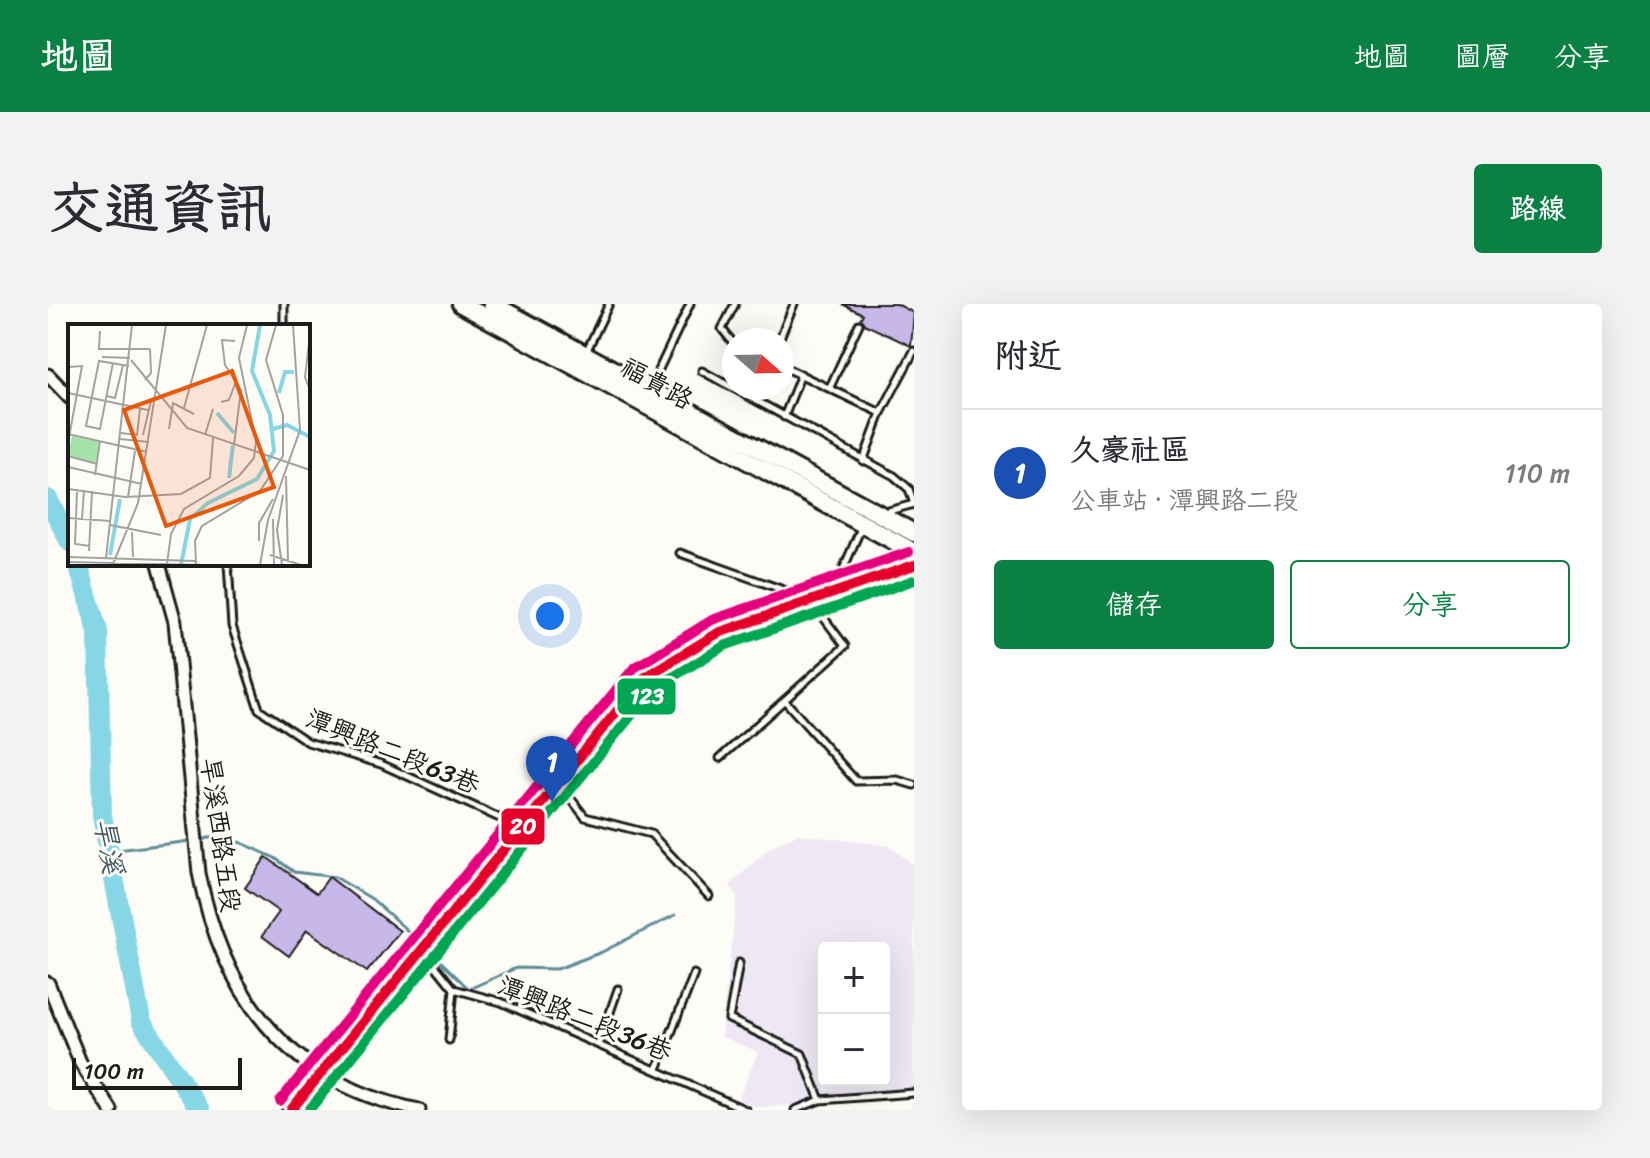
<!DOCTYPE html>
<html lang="zh-TW">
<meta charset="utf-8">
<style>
:root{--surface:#fff;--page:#f2f2f3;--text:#2b2b33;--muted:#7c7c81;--line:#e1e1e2;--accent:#0b8043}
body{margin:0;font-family:Sriracha,"LXGW WenKai TC",sans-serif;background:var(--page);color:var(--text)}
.controls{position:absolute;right:24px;bottom:24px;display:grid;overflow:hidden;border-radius:8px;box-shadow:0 8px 32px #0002}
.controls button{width:72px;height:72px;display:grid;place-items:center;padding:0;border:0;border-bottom:2px solid var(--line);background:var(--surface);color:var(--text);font:40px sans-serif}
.compass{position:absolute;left:674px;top:24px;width:72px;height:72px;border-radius:50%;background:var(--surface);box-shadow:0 8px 32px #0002;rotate:110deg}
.scale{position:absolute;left:24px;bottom:20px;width:170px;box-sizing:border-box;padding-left:8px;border:4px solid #1c1c1c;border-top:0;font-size:22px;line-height:28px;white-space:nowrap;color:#1c1c1c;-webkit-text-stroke:6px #fdfcf7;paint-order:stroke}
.you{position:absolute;left:502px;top:312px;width:28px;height:28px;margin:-20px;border:6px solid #fff;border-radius:50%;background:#1a73e8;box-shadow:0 0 0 12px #1a73e833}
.badge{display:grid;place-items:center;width:52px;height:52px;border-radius:50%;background:var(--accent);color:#fff;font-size:26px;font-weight:700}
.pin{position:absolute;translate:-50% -66px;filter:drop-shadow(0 2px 4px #0008)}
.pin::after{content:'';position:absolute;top:42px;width:28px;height:24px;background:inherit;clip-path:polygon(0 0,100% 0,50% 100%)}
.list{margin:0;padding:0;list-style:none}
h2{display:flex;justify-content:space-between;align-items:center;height:104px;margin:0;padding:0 32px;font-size:34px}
h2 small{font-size:26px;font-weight:400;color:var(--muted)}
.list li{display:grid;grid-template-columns:52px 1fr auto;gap:24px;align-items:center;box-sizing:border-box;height:128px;padding:0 32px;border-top:2px solid var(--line)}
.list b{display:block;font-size:30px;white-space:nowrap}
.list p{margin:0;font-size:26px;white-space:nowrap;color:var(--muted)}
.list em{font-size:26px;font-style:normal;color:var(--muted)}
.actions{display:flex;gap:16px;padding:24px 32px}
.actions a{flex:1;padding:18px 0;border:2px solid var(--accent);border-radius:8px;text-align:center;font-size:28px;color:var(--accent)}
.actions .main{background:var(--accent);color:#fff}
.map{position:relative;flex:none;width:866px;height:806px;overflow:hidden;border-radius:8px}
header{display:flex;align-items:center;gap:48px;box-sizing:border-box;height:112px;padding:0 40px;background:var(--accent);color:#fff}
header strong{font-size:38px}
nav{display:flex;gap:44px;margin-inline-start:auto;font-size:28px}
.intro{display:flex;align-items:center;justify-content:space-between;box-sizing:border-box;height:192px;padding:0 48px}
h1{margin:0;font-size:56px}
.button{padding:20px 36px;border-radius:8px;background:var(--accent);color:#fff;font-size:28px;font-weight:700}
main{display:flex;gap:48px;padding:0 48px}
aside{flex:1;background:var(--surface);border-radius:8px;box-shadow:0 8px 32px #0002}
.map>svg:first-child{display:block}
.built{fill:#ede8f3;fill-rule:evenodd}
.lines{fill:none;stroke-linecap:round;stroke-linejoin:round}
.stream{stroke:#5c8c95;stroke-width:3}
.river{stroke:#87d6e5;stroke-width:20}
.building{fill:#c8b8e9;stroke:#1c1c1c;stroke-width:2}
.lane-casing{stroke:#1c1c1c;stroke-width:11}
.street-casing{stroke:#1c1c1c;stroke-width:17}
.secondary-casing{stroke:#1c1c1c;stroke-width:22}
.lane{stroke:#fdfcf7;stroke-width:5}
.street{stroke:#fdfcf7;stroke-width:11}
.secondary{stroke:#fdfcf7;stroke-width:16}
.bus-1-casing{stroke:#fdfcf7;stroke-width:16}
.bus-2-casing{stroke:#fdfcf7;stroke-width:16}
.bus-3-casing{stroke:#fdfcf7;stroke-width:16}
.bus-1{stroke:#e4002b;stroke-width:10}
.bus-2{stroke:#00a651;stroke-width:10}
.bus-3{stroke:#e5007d;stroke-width:10}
.labels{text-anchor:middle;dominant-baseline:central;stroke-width:6;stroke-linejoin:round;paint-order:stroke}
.street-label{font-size:26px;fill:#1c1c1c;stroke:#fdfcf7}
.water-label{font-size:28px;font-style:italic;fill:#415d62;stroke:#fdfcf7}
.inset-river{fill:none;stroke:#87d6e5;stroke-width:4}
.inset-road{fill:none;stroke:#a3a29f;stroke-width:2}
.view{fill:#e8590c;fill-opacity:0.15;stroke:#e8590c;stroke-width:4}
.inset-edge{fill:none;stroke:#1c1c1c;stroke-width:4}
.line-badge{stroke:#fdfcf7;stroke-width:3}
.badge-label{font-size:22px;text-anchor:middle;font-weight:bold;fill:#fff}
</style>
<header>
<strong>地圖</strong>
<nav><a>地圖</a><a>圖層</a><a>分享</a></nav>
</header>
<div class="intro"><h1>交通資訊</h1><a class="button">路線</a></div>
<main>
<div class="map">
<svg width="866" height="806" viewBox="0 0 866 806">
<rect width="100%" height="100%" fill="#fdfcf7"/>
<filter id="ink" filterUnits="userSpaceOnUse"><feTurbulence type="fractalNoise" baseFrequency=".0125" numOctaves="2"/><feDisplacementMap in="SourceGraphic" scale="16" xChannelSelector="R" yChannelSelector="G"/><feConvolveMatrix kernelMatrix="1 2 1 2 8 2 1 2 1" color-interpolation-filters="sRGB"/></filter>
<g filter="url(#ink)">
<path class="built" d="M749,530L842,542L866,562V789L815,798L710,803L690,796L710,748L673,732L689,591L682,581L722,544ZM776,644H836V776H776Z"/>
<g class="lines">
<path class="stream" d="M151,536L166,533L194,539L227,554L246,568L287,573L324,595L371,637
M61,547L143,537
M380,645L421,685L468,664L509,665L554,648L627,611"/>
<path class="river" d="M0,195L22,238
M30,260L50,328L54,511L93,717L152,806"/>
</g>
<path class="building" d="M794,0H849L866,9L863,42L816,20L812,15L815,10Z
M218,553L269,589L281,573L352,627L319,668L259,626L241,652L214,632L231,608L197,584Z"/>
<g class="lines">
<g class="lane-casing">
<path id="lane" d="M236,22V0
M731,36L746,0
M686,40L674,25L687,0
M539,46L561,0
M734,62L833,109
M654,67L846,172L861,185L866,200L837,208
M603,82L642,0
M782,83L811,20
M736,113L753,70
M815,157L833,109L866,47
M632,249L755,293
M180,260L184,322L211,405L260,438L333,460L469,522
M787,284L813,224
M738,398L808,477L849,476L866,481
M672,454L797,342L764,298
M513,482L537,513L603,530L661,592
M377,649L406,685L453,698L698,806
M691,659L681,715L754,750L772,796
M401,736L406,685
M551,740L570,685
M609,765L646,670
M747,806L772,796L866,789"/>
</g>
<g class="street-casing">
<path id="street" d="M0,71L22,94
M111,260L127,318L151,569C175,694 242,780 371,806
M0,679L32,758L63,806"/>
</g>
<g class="secondary-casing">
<path id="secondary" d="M413,0L866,248
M444,0L866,229
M243,806L596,374L670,329L866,261"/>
</g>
<use href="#lane" class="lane"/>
<use href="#street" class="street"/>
<use href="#secondary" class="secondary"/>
<g class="bus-1-casing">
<path id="bus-1" d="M243,806L596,374L670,329L866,261"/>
</g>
<g class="bus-2-casing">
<path id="bus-2" d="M261,806L605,385L676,342L866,276"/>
</g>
<g class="bus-3-casing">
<path id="bus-3" d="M232,797L586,364L664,316L861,248"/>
</g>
<use href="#bus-1" class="bus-1"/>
<use href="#bus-2" class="bus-2"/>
<use href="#bus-3" class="bus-3"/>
</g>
</g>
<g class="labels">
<g class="street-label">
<text transform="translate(609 79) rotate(29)">福貴路</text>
<text transform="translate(345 447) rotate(22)">潭興路二段63巷</text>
<text transform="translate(173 531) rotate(82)">旱溪西路五段</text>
<text transform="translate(537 714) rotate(22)">潭興路二段36巷</text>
</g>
<g class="water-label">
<text transform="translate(61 542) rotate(80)">旱溪</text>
</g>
</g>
<g transform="translate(20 20)">
<rect width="242" height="242" fill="#fdfcf7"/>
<path d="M4,112L31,118L28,139L0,131Z" fill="#a5e2a8"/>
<path class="inset-river" d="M211,69L217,48H226M149,89L166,109M205,105L219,101L242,113M161,154L165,121M42,231L52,175M113,241L122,195L140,179L189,155L206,127L202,91L184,47L192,1"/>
<path class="inset-road" d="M32,7L31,25H82M241,19L237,53L242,66M34,33L62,34M63,36L119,104L242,146M45,39L32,105L18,102L31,37L61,42M0,43L14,42L0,119M77,56L83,49L82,25M0,69L80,86M39,72L47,74L55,41M153,78L161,76L167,60M116,84L139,1M101,105L105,79L126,90M53,109L69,111L72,85M0,110L79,128M75,111L83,77M137,111L145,85M52,115L81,118M166,121L173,66L157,41L154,16L167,17M0,132L29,140M0,143L74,160M27,151L32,117M218,152L220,237M0,165L57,173L113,170L142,154L145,114M9,168L7,220L22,222M60,173L67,127M0,194L42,197M14,195L16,166M205,195L206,241M42,201L93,211M64,208L65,233M191,217V199L205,175M21,227L24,167M202,231L233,241M0,233L127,237M38,234L64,1M0,238L137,241M45,240L70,179L98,1M99,240L103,210L116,185L171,152L186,134L188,117L171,34L179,1M128,240L127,217L134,202L192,167L215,132V91L198,36L208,1M192,241L200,196L232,106L225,1M214,241L209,206L215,171"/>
<path class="view" d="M164,47L206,163L98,202L56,86Z"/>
<rect width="242" height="242" class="inset-edge"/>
</g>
<g class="line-badge">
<rect x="568" y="373" width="61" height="39" rx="8" fill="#00a651"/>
<rect x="452" y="503" width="46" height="39" rx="8" fill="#e4002b"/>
</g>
<g class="badge-label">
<text x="599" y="400">123</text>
<text x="475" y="530">20</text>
</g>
</svg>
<div class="controls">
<button>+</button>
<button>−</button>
</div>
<svg class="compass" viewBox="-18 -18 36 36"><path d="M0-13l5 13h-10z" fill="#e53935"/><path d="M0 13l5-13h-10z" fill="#7c7c81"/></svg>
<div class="scale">100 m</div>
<div class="you"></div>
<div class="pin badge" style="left:504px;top:498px;background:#1a4fb4">1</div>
</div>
<aside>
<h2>附近<small></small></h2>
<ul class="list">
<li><span class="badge" style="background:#1a4fb4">1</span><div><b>久豪社區</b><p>公車站 · 潭興路二段</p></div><em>110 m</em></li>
</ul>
<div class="actions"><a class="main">儲存</a><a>分享</a></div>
</aside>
</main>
